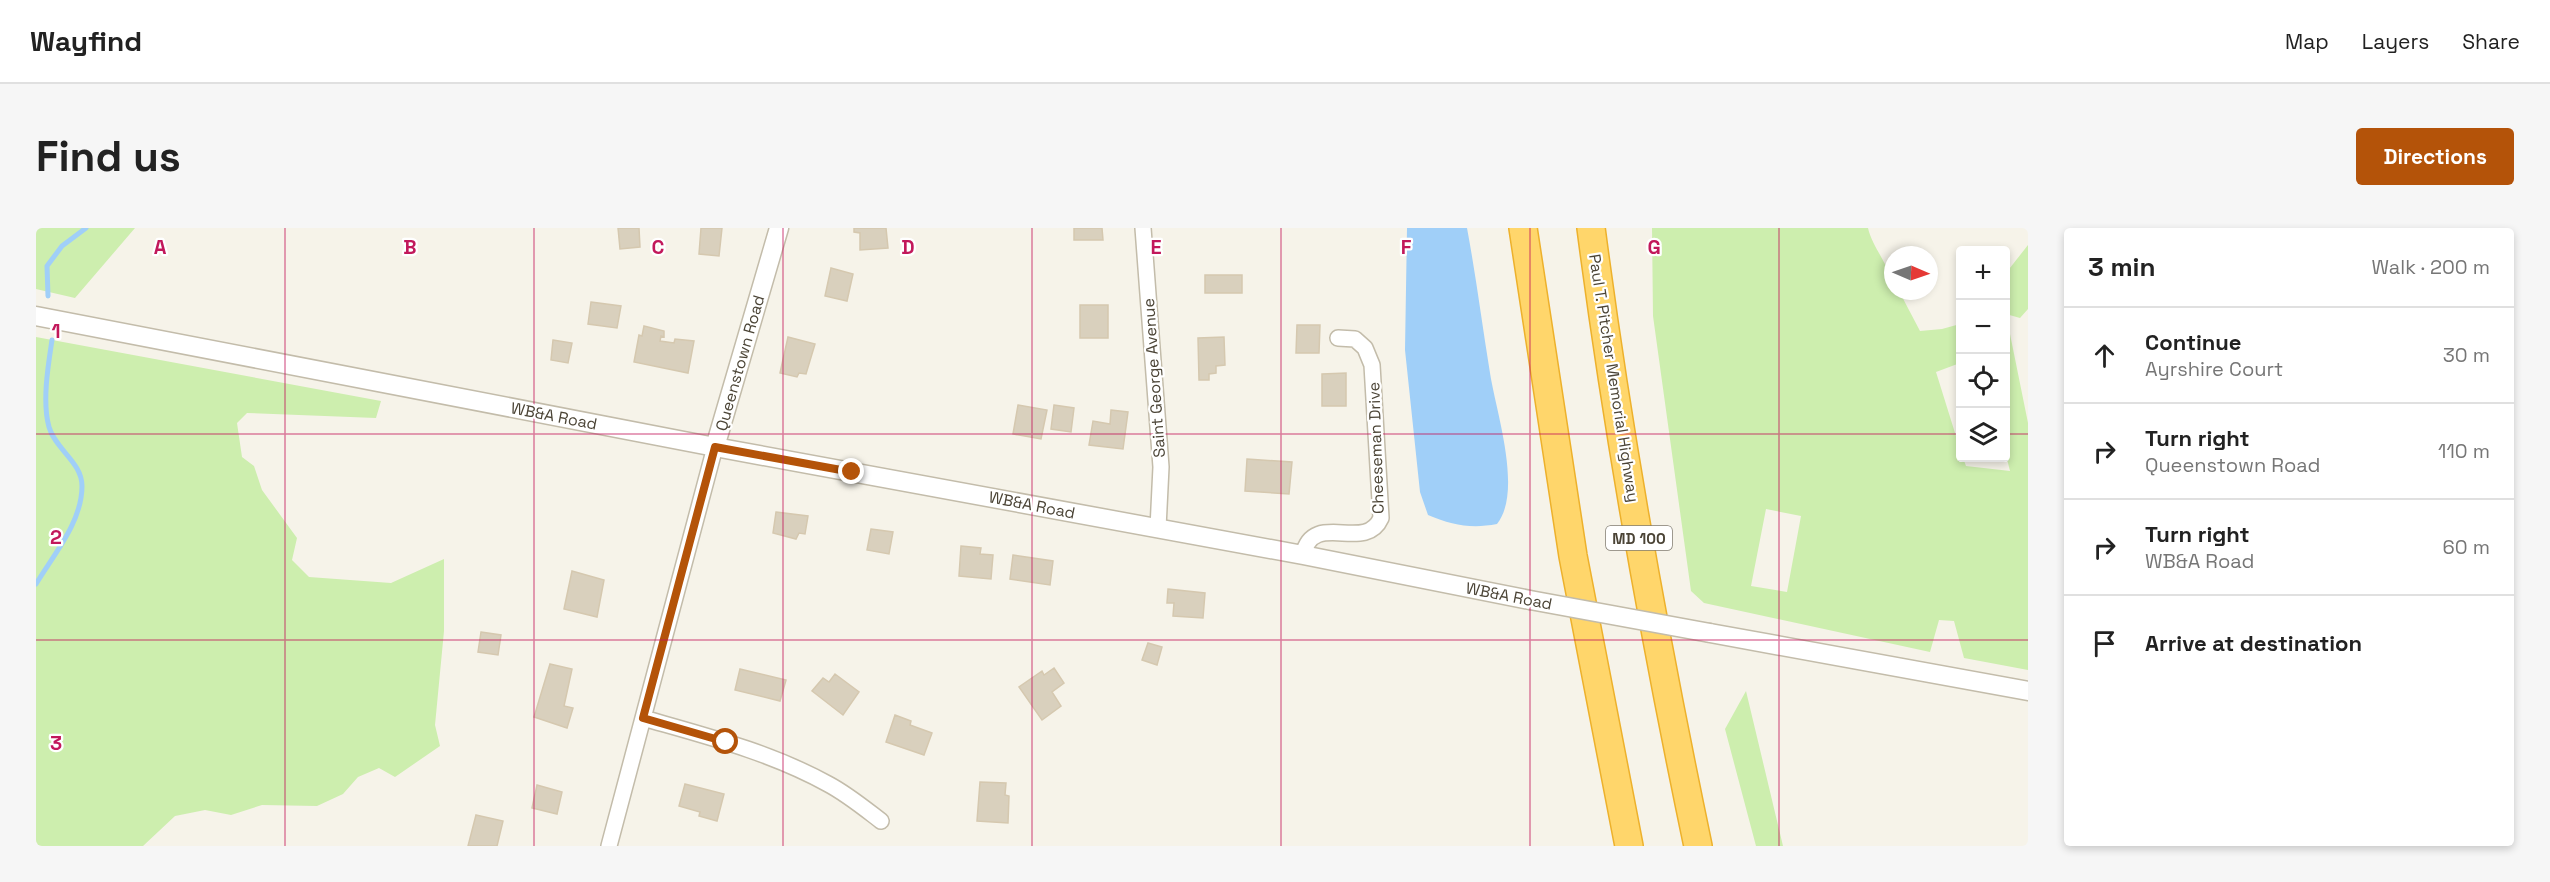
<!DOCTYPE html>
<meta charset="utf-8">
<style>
:root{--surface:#fff;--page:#f6f6f6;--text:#222;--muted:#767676;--line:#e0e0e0;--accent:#b45309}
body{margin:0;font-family:"Space Grotesk",sans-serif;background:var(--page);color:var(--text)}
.controls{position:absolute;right:18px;top:18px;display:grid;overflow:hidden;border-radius:6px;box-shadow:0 3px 9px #0003}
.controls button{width:54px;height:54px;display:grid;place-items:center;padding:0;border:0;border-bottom:2px solid var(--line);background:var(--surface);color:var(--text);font:30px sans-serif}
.compass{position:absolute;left:1848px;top:18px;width:54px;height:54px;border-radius:50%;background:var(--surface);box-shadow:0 3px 9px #0003;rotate:92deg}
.stop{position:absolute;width:18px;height:18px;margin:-14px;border:4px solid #b45309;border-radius:50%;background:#fff}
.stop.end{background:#b45309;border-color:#fff;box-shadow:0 2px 6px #0008}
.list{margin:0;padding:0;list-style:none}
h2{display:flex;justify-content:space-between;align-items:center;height:78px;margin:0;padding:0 24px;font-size:26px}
h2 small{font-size:20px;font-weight:400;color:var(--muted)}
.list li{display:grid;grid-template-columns:39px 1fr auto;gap:18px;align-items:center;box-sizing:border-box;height:96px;padding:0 24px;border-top:2px solid var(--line)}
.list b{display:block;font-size:22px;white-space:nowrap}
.list p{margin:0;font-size:20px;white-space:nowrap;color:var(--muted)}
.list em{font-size:20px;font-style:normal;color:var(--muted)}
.icon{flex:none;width:33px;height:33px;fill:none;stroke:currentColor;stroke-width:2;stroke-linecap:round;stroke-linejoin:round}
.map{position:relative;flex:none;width:1992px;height:618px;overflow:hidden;border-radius:6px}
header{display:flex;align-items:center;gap:36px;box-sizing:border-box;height:84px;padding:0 30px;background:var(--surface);border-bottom:2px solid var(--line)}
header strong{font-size:28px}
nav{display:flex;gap:33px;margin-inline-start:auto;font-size:21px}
.intro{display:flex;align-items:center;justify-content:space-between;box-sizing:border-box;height:144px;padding:0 36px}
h1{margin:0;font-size:42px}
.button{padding:15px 27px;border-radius:6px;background:var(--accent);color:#fff;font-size:21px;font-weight:700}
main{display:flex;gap:36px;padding:0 36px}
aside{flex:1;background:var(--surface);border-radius:6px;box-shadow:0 3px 9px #0003}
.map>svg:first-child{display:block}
.green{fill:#cdeeae;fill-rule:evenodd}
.water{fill:#a0cff8}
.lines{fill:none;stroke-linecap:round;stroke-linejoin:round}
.stream{stroke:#a0cff8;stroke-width:5}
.building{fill:#d9d0bd;stroke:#d5c8af;stroke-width:1.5}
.minor-casing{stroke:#c3bcaa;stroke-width:18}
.tertiary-casing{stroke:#c3bcaa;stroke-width:21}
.motorway-casing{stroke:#edb12c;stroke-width:30}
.minor{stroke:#fff;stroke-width:15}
.tertiary{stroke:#fff;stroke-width:18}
.motorway{stroke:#ffd66b;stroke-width:27}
.tertiary-bridge-casing{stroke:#c3bcaa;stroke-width:21;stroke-linecap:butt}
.tertiary-bridge{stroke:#fff;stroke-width:18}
.route{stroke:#b45309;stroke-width:8}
.grid{fill:none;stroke:#c2185b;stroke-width:1.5;stroke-opacity:0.55}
.labels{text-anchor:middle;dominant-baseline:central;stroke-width:4.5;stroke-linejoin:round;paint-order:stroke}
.shield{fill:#fff;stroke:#817c72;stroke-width:1.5}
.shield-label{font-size:15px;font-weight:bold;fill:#4b4436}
.street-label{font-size:16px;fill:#4b4436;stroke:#fff}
.grid-label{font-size:20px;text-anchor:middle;font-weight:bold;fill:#c2185b;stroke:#fff;stroke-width:4.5;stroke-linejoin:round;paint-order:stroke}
</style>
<header>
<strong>Wayfind</strong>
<nav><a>Map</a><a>Layers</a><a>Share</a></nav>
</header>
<div class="intro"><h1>Find us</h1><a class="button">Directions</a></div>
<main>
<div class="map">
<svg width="1992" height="618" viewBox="0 0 1992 618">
<rect width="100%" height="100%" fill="#f6f3e9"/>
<path class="green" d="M0,0H99L39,70L0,61Z
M1616,0H1832C1837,22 1857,40 1857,63H1863L1884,103L1906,101L1924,96V135L1900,144L1924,221V230H1927L1930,238L1974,243L1970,227V104L1974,106L1992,195V442L1928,430L1918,393L1903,392L1894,424L1668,375L1655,363L1617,88ZM1730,281L1765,288L1751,364L1715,358Z
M1992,17V81L1984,90L1970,86V45Z
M0,109L345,173L340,190L211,185L201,195L206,229L218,238L226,262L261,310L256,332L273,349L355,355L408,331V403L399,497L404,518L359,549L343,540L322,549L307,566L281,578L226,577L195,587L169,582L139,588L107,618H0Z
M1710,463L1747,618H1720L1689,501Z"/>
<path class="water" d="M1371,0H1431C1440,48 1446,96 1454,145C1460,184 1487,263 1461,296C1435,301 1416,297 1392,287L1384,264L1369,122Z"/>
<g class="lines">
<path class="stream" d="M12,68L11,38L26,18L50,0
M0,356C18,326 46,294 46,258C46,234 19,221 13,199C6,174 12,138 16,112"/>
</g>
<path class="building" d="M582,0H603L604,19L584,21Z
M665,0H686L683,28L663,26Z
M818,0H850L852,20L824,22V5L818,4Z
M1038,0H1066L1067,12H1038Z
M795,40L817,46L811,73L789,68Z
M1169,47H1206V65H1169Z
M555,74L585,78L581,100L552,96Z
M1044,77H1072V110H1044Z
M1261,97H1284L1283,125H1260Z
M608,98L628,103V109L625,108L624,113L638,115L639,111L658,113L652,145L598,134L603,107L606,108Z
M752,109L779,116L770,146L763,145L761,149L744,145Z
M1188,109L1189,137L1180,138V145L1173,146V152H1163L1162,110Z
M517,112L536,115L532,135L515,132Z
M1310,145V178H1286V146Z
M982,177L1011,182L1005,211L977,206Z
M1018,177L1038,180L1035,204L1015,201Z
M1075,182L1092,184L1087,221L1053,217L1057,193L1074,196Z
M1211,231L1256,234L1253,266L1209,263Z
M740,284L772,288L769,306L763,305L760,311L737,305Z
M835,301L857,304L853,326L831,322Z
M925,318L945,320L944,326L957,327L955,351L923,348Z
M977,327L1017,333L1014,357L974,351Z
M536,343L568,352L561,389L528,381Z
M1132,361L1169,365L1167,390L1137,388L1138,375H1131Z
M445,404L465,407L462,427L442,424Z
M1112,415L1126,419L1121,437L1106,432Z
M514,436L536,441L528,478L537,480L531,500L498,489Z
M1018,440L1028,455L1016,464L1025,478L1006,492L983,459L1006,443L1008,447Z
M704,441L750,452L744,473L699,462Z
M799,446L823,464L807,487L776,463L787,450L793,454Z
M859,487L875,493L874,497L896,505L888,527L850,514Z
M944,554L970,555L969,567L973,568L972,595L941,593Z
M649,556L688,566L681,593L663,588L664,584L643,578Z
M501,557L526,564L521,586L496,580Z
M440,587L467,593L461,618H432Z"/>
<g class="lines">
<g class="minor-casing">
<path id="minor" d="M1107,0L1125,239L1122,300
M1267,327C1277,281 1329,326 1345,290L1336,137L1329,120L1319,111L1302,110
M607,490C670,508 734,524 792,556C811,566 828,580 845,593
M573,618L679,219"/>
</g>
<g class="tertiary-casing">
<path id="tertiary" d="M0,88L679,219L1267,327L1494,372
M679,219L743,0
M1674,405L1992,463"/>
</g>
<g class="motorway-casing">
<path id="motorway" d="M1487,0L1537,328L1593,618
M1555,0C1582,207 1619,413 1662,618"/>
</g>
<use href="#minor" class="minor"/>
<use href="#tertiary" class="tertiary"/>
<use href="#motorway" class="motorway"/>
<g class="tertiary-bridge-casing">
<path id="tertiary-bridge" d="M1494,372L1674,405"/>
</g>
<use href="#tertiary-bridge" class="tertiary-bridge"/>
</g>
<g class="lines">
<path class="route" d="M690,514L607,490L679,219L816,244"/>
</g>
<path class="grid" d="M249,0V618M498,0V618M747,0V618M996,0V618M1245,0V618M1494,0V618M1743,0V618M0,206H1924M1970,206H1992M0,412H1992"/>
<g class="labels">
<rect class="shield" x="1570" y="298" width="66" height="24" rx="4.5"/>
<g class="shield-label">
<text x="1603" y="310">MD 100</text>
</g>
<g class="street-label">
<text transform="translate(704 135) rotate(-74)">Queenstown Road</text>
<text transform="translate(1118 150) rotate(-94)">Saint George Avenue</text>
<text transform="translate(1578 150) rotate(81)">Paul T. Pitcher Memorial Highway</text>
<text transform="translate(518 188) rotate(11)">WB&amp;A Road</text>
<text transform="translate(1340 220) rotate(-92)">Cheeseman Drive</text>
<text transform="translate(996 277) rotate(11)">WB&amp;A Road</text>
<text transform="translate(1473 368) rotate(11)">WB&amp;A Road</text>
</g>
</g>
<g class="grid-label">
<text x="124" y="26">A</text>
<text x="374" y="26">B</text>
<text x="622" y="26">C</text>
<text x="872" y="26">D</text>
<text x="1120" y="26">E</text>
<text x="1370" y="26">F</text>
<text x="1618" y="26">G</text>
<text x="20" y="110">1</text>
<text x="20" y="316">2</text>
<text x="20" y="522">3</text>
</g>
</svg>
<div class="controls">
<button>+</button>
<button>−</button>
<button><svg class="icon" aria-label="locate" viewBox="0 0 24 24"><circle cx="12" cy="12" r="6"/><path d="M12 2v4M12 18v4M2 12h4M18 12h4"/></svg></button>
<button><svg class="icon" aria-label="layers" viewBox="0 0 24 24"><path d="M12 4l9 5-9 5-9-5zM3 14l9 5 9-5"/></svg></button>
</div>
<svg class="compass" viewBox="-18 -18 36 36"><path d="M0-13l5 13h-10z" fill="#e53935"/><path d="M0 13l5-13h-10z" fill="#767676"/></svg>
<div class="stop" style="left:690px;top:514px"></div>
<div class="stop end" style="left:816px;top:244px"></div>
</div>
<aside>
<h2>3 min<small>Walk · 200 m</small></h2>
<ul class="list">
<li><svg class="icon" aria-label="ahead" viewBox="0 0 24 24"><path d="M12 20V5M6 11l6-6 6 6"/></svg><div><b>Continue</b><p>Ayrshire Court</p></div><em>30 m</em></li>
<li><svg class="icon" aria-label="right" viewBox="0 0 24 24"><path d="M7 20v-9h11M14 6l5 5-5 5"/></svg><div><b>Turn right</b><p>Queenstown Road</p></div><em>110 m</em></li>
<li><svg class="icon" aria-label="right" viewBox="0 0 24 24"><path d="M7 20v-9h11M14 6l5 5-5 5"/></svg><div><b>Turn right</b><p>WB&amp;A Road</p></div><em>60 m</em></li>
<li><svg class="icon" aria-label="arrive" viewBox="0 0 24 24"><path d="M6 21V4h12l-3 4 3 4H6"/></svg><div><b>Arrive at destination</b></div></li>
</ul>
</aside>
</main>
